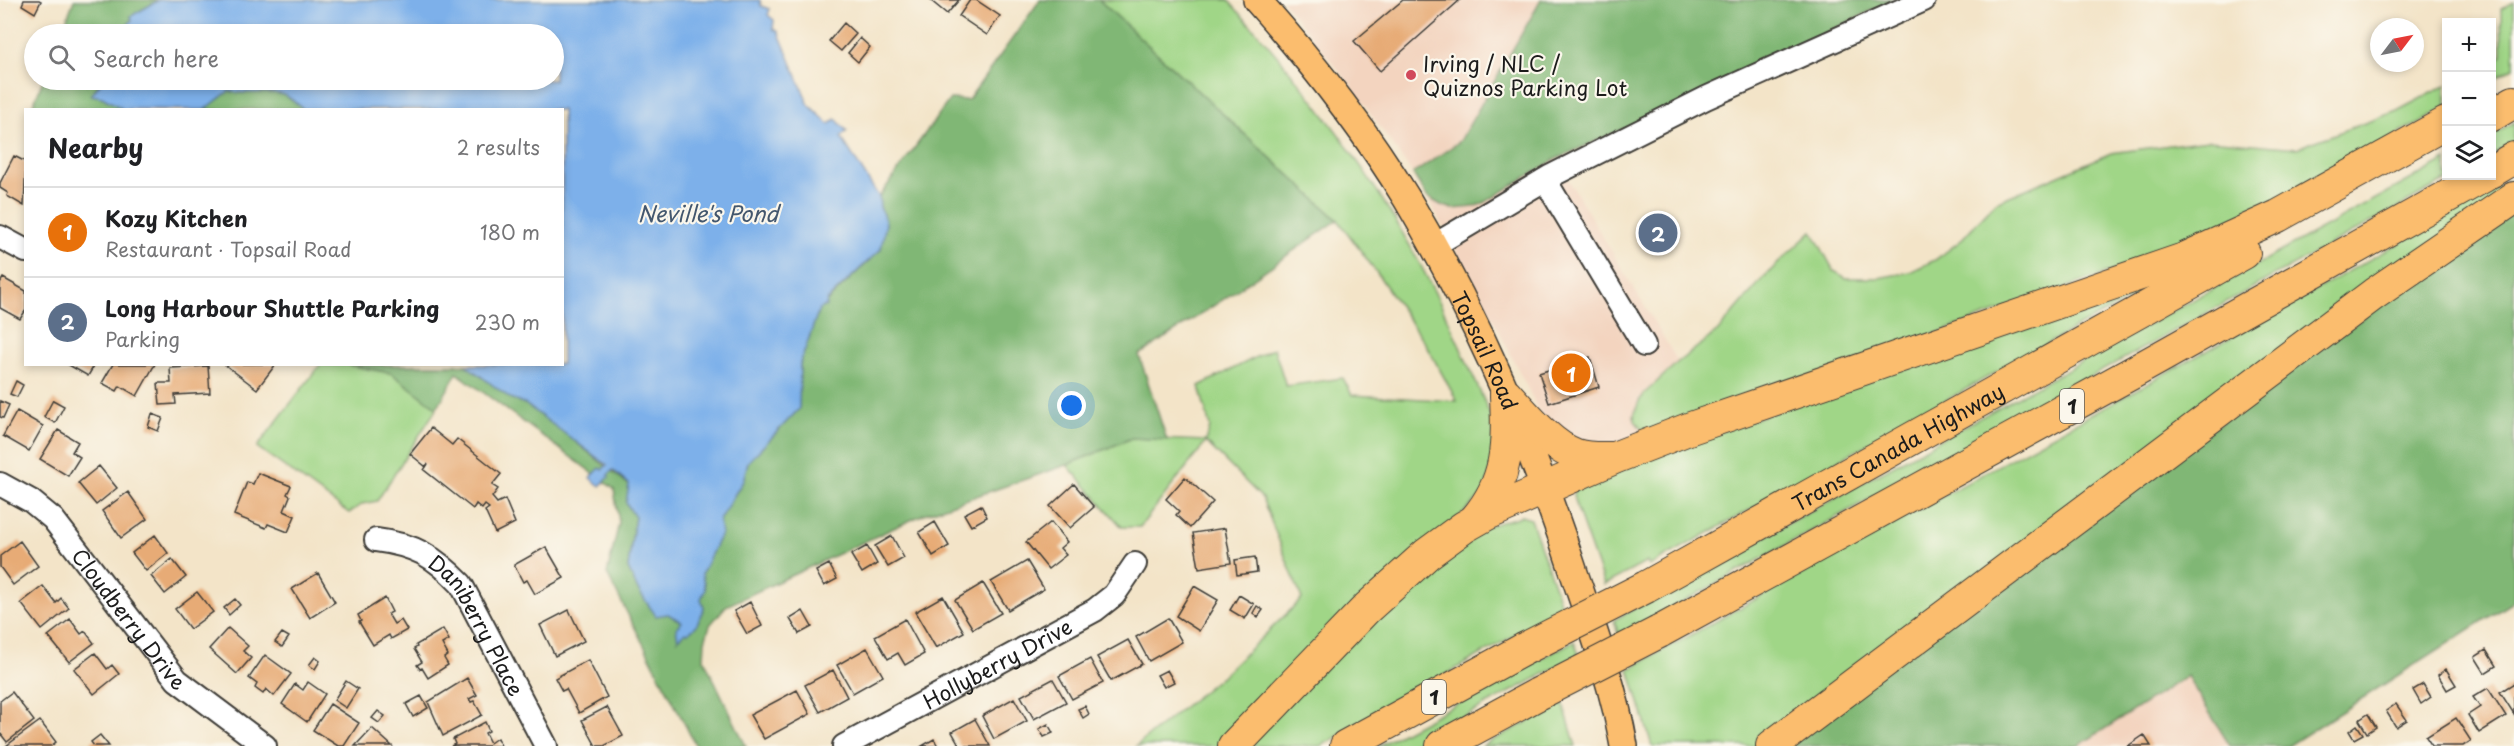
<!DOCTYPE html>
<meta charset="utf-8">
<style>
:root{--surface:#fff;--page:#f6f6f6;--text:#202124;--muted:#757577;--line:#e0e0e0;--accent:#d1495b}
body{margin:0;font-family:"Playpen Sans",sans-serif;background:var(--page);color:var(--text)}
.controls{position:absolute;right:18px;top:18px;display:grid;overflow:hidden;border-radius:0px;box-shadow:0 3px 9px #0003}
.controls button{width:54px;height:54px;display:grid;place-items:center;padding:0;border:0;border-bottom:2px solid var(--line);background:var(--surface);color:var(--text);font:30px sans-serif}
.compass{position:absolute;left:2370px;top:18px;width:54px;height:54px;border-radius:50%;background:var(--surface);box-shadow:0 3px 9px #0003;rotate:58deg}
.you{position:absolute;left:1072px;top:406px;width:21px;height:21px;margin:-15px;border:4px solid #fff;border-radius:50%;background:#1a73e8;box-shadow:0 0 0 9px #1a73e833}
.badge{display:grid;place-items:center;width:39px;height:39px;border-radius:50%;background:var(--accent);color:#fff;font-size:20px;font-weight:700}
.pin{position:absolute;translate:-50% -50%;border:3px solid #fff;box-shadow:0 2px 6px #0006}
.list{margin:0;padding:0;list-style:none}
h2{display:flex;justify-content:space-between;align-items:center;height:78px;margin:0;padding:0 24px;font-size:26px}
h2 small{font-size:20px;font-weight:400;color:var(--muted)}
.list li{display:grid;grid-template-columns:39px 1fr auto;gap:18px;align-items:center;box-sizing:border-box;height:90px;padding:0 24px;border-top:2px solid var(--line)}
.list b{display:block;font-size:22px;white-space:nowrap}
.list p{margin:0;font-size:20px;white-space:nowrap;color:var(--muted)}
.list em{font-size:20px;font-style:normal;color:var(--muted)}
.icon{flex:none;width:33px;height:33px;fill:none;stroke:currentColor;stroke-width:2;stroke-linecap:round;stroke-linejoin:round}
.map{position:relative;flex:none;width:2514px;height:746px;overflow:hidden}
.search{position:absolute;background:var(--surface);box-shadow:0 3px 9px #0003;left:24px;top:24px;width:540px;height:66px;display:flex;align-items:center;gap:15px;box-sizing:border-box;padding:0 21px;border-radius:33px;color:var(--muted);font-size:22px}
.panel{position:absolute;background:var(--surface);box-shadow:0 3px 9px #0003;left:24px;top:108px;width:540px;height:258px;border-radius:0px}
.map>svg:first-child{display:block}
.built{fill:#f3d4bf}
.green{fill:#a0d687;stroke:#5e7952;stroke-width:1.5}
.forest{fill:#80b774;stroke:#4e6a48;stroke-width:1.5}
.water{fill:#7db0ea;stroke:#4c6683;stroke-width:1.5}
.building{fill:#e7ab76}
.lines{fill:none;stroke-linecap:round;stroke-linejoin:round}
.minor-casing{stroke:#3c3a36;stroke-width:26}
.major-casing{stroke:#3c3a36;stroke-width:30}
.highway-casing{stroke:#3c3a36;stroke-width:34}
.minor{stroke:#fff;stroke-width:22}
.major{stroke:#fbbd6e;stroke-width:27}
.highway{stroke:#fbbd6e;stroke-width:32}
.highway-bridge-casing{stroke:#3c3a36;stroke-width:34;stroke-linecap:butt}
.highway-bridge{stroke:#fbbd6e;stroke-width:32}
.poi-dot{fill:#d1495b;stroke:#fbf7ec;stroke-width:2}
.labels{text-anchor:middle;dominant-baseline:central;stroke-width:4.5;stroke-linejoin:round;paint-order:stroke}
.shield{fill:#fbf7ec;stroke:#5f5e5a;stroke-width:1.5}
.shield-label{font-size:20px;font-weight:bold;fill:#1c1c1c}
.poi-label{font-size:21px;fill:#1c1c1c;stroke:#fbf7ec;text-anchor:start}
.street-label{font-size:21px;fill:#1c1c1c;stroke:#fbf7ec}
.water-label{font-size:22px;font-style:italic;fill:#43576e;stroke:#fbf7ec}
</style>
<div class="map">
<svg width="2514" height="746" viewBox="0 0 2514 746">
<rect width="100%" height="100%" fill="#fbf7ec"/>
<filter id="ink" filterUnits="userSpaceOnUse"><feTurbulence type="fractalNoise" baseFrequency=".0167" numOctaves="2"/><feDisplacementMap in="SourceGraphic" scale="12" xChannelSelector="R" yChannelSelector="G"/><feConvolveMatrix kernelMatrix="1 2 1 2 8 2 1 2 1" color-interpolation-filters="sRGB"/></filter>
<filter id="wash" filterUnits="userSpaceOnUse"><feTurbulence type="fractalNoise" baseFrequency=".008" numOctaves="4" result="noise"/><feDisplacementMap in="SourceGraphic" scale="24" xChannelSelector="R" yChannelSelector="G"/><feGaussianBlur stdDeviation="1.35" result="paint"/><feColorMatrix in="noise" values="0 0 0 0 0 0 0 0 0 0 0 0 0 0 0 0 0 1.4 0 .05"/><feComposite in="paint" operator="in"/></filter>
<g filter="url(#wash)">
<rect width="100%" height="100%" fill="#f3e4c8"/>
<path class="built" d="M1282,0H1541L1460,141L1413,174L1352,87Z
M1556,159L1678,362L1646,392L1647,435L1589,451L1543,419L1485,303L1427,197L1441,205L1484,203Z
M2187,676L2230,746H2078Z"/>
<path class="green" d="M1099,0H1228C1328,108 1408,223 1465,358C1475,382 1490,409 1496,434C1498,446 1488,478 1485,492L1220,746H1136L1222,676L1302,599L1262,498L1206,442L1140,527H1122L1067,465L1132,438L1206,441L1210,427L1199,386L1274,348L1286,386L1343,378L1352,395L1457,401L1426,345L1377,273L1338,220Z
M2514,2V68L2492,80V61L2502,55L2501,9Z
M2446,85V107L2232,229L1647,435L1635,421L1634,415L1639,401L1646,392L1678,362L1718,331L1764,277L1812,231L1834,271L1846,278H1878L1910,272L1935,260L1959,242L1996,202L2111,153L2208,140L2297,148L2397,111Z
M2514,122V142L2492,155V135Z
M2446,160V176H2455L1619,637L1614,620Z
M2514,178V190L1761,746H1652L1629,669L2257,323Z
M2233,245L2079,326L1649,566L1647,562L1604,585L1574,500L1573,494L1579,483Z
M320,365H348L391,373L437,408L377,501L362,504L349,513L257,447Z
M1521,516L1531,519L1562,608L1321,746H1242L1465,533Z
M1574,641L1579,655L1410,746H1378Z
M1563,703L1576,746H1482Z"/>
<path class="forest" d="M74,0H159L131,16L132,20L121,34H61Z
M1040,0H1099L1338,220L1224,299L1139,355L1167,440L1132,438L1067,465L924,514L726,606L710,625L705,641L704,659L746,746H696L607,574L619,523L614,489L457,373L437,408L391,373L348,365H466L510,398L525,404L557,427L629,485L627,503L635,517L628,568L638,590L668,614L682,622L678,639L685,632L696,626L704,608L701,599L705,589L702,573L721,534L719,520L743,481L748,462L799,409L800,364L819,309L881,249L886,223L880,207L879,197L950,99L968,100Z
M1541,0H1893L1725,83L1556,159L1484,203L1474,207L1453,209L1441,205L1427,197L1413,174L1460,141Z
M43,80H103L91,94L102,97L123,109L31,110Z
M229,91C247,96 266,89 284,95C291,98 298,105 304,109L204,110Z
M2514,206V601L2288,746H2230L2187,676L2078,746H1782Z"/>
<path class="water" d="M159,0H760L761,6L770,9L768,15L774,20L773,29L778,31L809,105L829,124L836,119L847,131L841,137L879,197L880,207L886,223L881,249L827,300L826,306L819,309L800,364L799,409L748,462L743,481L719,520L721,534L702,573L705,590L701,599L704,608L696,626L688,633L685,632L678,639L676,628L682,622L668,614L656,616L638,590L628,568L635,517L626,503L629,484L613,470L608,475L609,477L600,486L590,478L600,468L602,470L607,465L525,404L510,398L466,365L562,364V110L304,109C298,105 291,98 284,95C266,89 247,96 229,91L204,110L123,109L102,97L91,95L103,80H554V34H121L132,20L131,16Z"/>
<g id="blocks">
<path class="building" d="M24,0H39L41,1L35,13L22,5Z
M930,0H959L947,14Z
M970,0H976L1000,16L987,35L959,16Z
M1403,0H1460L1380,71L1354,41Z
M844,23L856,34L841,51L829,41Z
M860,38L870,47L858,62L848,53Z
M14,156L26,162L24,206L7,196L8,193L0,188V183Z
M3,278L26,291V310L20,319L0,308V283Z
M1590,357L1599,387L1549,403L1539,373Z
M67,364H95L88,376Z
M113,364H155L137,396L120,386L117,391L102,383Z
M224,364H276L257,389Z
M208,366L210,393L175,395L176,404L160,405L158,383H171L170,368Z
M16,381L23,385L17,397L10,394Z
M53,400L64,406L55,423L44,417Z
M0,401L9,405L3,418L0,417Z
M17,411L43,426L29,451L3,436Z
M152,414L163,418L158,431L148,427Z
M431,428L452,445L457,439L501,474L492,485L498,489L492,497L497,503L505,499L515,523L495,533L485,511L489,508L485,505L482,509L476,504L473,509L424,470L428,464L425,466L410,454Z
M58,430L78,442L72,452L80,457L68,476L40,459Z
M99,466L117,488L96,505L78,483Z
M258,473L291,486L287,494L290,496L284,511L295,516L288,532L268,524L266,528L234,515L247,482L253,484Z
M1185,477L1213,502L1190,528L1176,515L1179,511L1166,499Z
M1074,484L1094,507L1070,528L1050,506Z
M128,492L147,519L121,538L102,511Z
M981,505L987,517L971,526L964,514Z
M935,522L949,546L933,556L919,532Z
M1051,522L1067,542L1060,548L1066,555L1048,569L1026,542Z
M1225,528L1231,563L1199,568L1193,533Z
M155,535L168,553L146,571L132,553Z
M892,536L904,558L888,567L875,546Z
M20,541L38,566L13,585L0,567V556Z
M867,546L877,564L862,573L851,555Z
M546,547L564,578L535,594L527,580L523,582L514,565Z
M1255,557L1257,572L1237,575L1235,560Z
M172,559L186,577L165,594L151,576Z
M1027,561L1044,589L1008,610L991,582Z
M829,564L837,579L824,586L816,571Z
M318,573L335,602L310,618L292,589Z
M983,583L1001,613L973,629L955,600Z
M43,586L56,603L61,598L69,608L42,630L21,603Z
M1194,586L1218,600L1199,631L1176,616Z
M197,592L213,612L190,629L175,609Z
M1239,595L1254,604L1245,619L1230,610Z
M943,596L964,632L936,648L915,612Z
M385,598L392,612L388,614L394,624L401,620L407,630L391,639L389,635L373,645L359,622L361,621L358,615Z
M235,599L240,605L229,615L224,608Z
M750,602L762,626L747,634L734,611Z
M1257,606L1263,610L1258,617L1253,613Z
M569,610L584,641L555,656L540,625Z
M803,611L812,627L799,634L790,619Z
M1168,618L1182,642L1149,661L1136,637Z
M70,619L81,634L85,631L94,643L69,662L48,636Z
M905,619L924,654L905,665L898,653L888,659L875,636Z
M228,628L248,646L243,651L251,658L237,674L209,649Z
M443,629L449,640L442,644L448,655L444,658L448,665L428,678L422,668L420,669L417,665L422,662L414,649L417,647L416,645Z
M282,633L289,637L282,647L275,642Z
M1128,640L1142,664L1111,681L1097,657Z
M867,648L883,676L853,693L837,665Z
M2486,650L2496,666L2485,673L2475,657Z
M95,653L107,669L112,665L119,674L94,694L74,669Z
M265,655L291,674L274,696L266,689L263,694L255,688L257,684L249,678Z
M315,657L320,661L315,669L309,665Z
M1090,659L1103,683L1072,699L1059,676Z
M588,660L607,697L579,713L566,689L562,691L555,678Z
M2446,669L2456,685L2447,690L2438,675Z
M833,670L847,697L820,712L805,685Z
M1167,670L1174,682L1164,687L1157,675Z
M467,678L477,695L469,699L471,702L474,701L482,715L443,736L428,702Z
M1053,679L1066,702L1034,719L1021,696Z
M346,681L358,689L346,708L334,700Z
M308,682L325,694L307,722L282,704L295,684L303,690Z
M2514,683V714L2500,692Z
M2423,684L2431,697L2421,704L2413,690Z
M2488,688L2506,716L2479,733L2468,715L2480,707L2473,697Z
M797,690L810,714L764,739L750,715Z
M12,692L34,721L7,742L0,733V701Z
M421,696L428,708L413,717L406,704Z
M1014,698L1027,721L994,739L982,716Z
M330,704L359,723L344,746H338L313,730Z
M2396,704L2407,720L2396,727L2386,711Z
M1085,706L1089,714L1083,718L1078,709Z
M607,707L623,736L604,746H596L582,720Z
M378,711L385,716L379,723L372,718Z
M2368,714L2376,727L2367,733L2359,720Z
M2456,718L2471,741L2463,746H2432L2426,737Z
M975,719L990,746H960L952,732Z
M40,721L56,742L51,746H6Z
M485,722L489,731L485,733L490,743L497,738L501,746H451L455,744L453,739Z
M1048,724L1053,733L1044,737L1039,729Z
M2357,725L2363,734L2354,739L2349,731Z
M372,728L392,746H355Z
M100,735L109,746H94L91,742Z
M2144,735L2151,746H2128Z
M934,739L938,746H922Z"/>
</g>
</g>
<g filter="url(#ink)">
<use href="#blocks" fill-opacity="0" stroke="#3c3a36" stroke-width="1.5"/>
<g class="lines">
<g class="minor-casing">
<g id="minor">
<path d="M1545,180L1644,345"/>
<path d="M0,237L26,251"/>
<path d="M1433,246L1551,176L1706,98L1924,0"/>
<path id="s1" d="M0,484L31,501L53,519L177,680L265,746"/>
<path id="s2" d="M376,540C415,545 434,556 461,584L546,746"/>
<path id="s3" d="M844,746L1095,610L1114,595L1135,564"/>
</g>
</g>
<g class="major-casing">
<g id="major">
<path id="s4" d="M1257,0C1312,62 1364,128 1407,199C1477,317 1533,446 1575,576C1594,632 1614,688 1624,746"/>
</g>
</g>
<g class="highway-casing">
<g id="highway">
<path d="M2492,115L2514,102"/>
<path d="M2492,171L2514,158"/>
<path d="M1506,394C1524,413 1551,447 1576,455C1588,459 1601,458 1613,458"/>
<path d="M1475,520C1509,481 1508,443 1506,394"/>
<path id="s5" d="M1646,587L2244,253"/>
<path d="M1659,632L2132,373L2484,176"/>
<path d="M1234,746L1367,608L1427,554L1464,527L1487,514L1614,458L1691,428L2184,259L2278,216L2446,123"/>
<path d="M1346,746L1524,649"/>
<path d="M1442,746L1538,694"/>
<path d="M1772,746L2374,294L2514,198"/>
</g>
</g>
<use href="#minor" class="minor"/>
<use href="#major" class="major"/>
<use href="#highway" class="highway"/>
<g class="highway-bridge-casing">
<path id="highway-bridge" d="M1524,649L1646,587
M1538,694L1659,632"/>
</g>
<use href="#highway-bridge" class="highway-bridge"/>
</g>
</g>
<circle class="poi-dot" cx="1411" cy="75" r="6"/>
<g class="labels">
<g class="shield">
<rect x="2060" y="389" width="24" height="34" rx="4.5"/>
<rect x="1422" y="680" width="24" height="34" rx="4.5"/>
</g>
<g class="shield-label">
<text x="2072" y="406">1</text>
<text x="1434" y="697">1</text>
</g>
<g class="poi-label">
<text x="1423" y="63">Irving / NLC /<tspan x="1423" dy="24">Quiznos Parking Lot</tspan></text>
</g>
<g class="street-label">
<text stroke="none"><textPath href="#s4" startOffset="420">Topsail Road</textPath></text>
<text stroke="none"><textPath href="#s5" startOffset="288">Trans Canada Highway</textPath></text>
<text stroke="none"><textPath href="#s1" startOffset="189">Cloudberry Drive</textPath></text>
<text stroke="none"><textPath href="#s2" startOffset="141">Daniberry Place</textPath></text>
<text stroke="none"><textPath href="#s3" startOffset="174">Hollyberry Drive</textPath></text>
</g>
<g class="water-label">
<text x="708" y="212">Neville's Pond</text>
</g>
</g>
</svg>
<div class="controls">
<button>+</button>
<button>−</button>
<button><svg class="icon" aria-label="layers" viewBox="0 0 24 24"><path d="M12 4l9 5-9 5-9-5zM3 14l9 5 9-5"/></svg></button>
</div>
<svg class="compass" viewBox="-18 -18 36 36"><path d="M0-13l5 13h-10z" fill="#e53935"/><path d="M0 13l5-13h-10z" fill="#757577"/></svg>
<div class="you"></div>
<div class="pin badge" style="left:1571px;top:373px;background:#e8710a">1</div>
<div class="pin badge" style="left:1658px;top:233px;background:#5c6f8a">2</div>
<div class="search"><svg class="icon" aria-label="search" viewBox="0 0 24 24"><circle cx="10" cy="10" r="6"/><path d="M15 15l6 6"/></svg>Search here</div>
<section class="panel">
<h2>Nearby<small>2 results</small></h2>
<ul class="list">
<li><span class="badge" style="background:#e8710a">1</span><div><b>Kozy Kitchen</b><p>Restaurant · Topsail Road</p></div><em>180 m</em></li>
<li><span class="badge" style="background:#5c6f8a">2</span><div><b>Long Harbour Shuttle Parking</b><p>Parking</p></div><em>230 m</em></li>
</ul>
</section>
</div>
